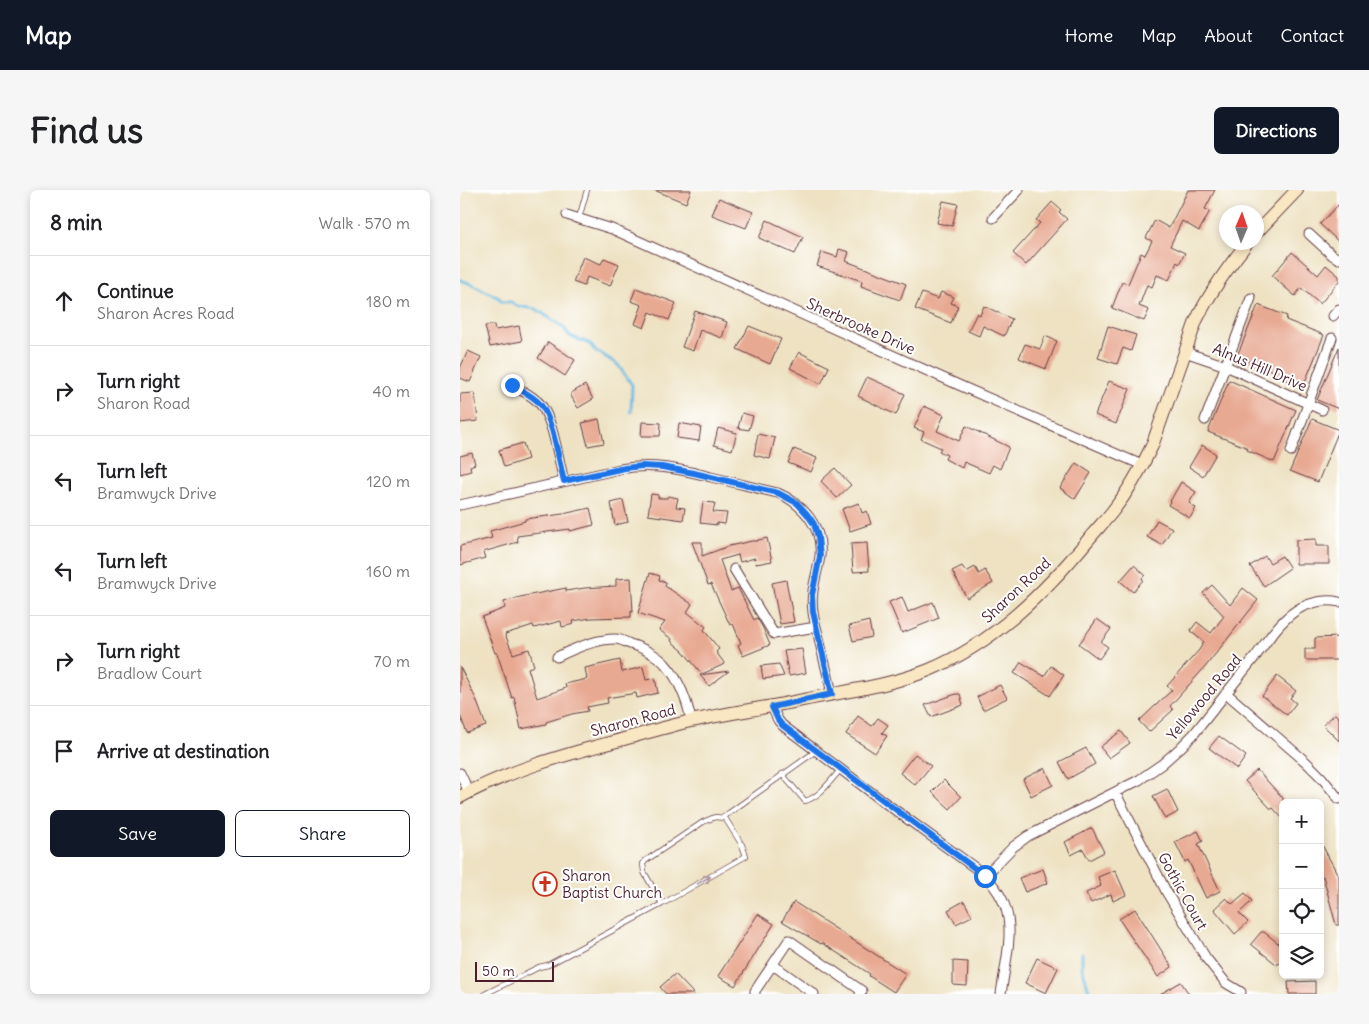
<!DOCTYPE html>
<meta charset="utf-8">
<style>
:root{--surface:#fff;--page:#f6f6f6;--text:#202124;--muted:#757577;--line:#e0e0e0;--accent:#111827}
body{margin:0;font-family:Delius,sans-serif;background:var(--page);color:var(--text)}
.controls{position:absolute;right:15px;bottom:15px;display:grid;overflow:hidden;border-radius:8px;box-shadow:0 2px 8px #0003}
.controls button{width:45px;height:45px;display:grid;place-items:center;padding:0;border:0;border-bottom:1px solid var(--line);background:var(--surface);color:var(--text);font:25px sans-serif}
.compass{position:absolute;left:759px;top:15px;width:45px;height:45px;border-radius:50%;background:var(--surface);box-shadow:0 2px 8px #0003;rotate:2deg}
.scale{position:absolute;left:15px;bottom:12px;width:79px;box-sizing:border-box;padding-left:5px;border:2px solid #4a1f2b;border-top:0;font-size:14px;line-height:18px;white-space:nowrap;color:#4a1f2b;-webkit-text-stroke:4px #fff;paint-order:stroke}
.stop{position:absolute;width:15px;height:15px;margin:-11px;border:4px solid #1a73e8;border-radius:50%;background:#fff}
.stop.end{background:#1a73e8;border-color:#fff;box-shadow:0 1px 5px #0008}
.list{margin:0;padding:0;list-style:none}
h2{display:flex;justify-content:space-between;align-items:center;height:65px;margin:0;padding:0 20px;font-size:21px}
h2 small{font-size:16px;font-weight:400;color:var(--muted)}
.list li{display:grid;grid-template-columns:32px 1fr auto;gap:15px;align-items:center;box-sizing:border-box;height:90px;padding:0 20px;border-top:1px solid var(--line)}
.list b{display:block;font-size:19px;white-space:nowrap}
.list p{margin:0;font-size:16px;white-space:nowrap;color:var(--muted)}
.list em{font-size:16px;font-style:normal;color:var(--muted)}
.actions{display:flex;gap:10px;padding:15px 20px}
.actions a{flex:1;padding:11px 0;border:1px solid var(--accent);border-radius:8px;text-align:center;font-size:18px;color:var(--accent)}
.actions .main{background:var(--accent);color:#fff}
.icon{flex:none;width:28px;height:28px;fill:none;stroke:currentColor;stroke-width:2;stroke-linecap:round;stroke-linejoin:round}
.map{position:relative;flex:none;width:879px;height:804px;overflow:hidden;border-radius:8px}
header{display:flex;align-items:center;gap:30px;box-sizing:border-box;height:70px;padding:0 25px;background:var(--accent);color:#fff}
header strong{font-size:24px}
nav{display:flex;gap:28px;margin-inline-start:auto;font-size:18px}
.intro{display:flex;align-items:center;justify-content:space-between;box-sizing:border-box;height:120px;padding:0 30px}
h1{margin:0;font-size:35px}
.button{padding:12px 22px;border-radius:8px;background:var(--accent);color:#fff;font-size:18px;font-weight:700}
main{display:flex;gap:30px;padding:0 30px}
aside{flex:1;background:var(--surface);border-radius:8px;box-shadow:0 2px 8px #0003}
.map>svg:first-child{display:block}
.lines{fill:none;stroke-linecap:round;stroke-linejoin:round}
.stream{stroke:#63b7df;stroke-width:3}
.building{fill:#e8a992}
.service-casing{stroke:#633c42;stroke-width:6}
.minor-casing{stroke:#633c42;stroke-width:11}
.secondary-casing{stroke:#633c42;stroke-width:14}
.service{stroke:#fff;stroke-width:4.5}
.minor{stroke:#fff;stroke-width:9}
.secondary{stroke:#f9e7c3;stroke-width:12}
.oneway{stroke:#ae9aa0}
.route{stroke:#1a73e8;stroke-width:6}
.labels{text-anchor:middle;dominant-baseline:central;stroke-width:4;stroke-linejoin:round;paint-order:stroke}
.street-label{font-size:15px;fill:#4a1f2b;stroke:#fff}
.poi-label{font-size:15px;fill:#4a1f2b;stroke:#fff;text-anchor:start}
</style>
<header>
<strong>Map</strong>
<nav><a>Home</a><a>Map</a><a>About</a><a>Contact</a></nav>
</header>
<div class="intro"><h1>Find us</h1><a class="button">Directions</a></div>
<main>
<aside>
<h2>8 min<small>Walk · 570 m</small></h2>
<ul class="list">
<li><svg class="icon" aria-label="ahead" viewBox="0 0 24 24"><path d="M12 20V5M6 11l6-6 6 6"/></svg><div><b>Continue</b><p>Sharon Acres Road</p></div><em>180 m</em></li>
<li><svg class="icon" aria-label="right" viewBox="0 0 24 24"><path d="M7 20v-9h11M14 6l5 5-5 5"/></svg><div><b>Turn right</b><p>Sharon Road</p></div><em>40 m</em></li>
<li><svg class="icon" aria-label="left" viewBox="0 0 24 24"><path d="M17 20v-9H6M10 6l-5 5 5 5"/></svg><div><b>Turn left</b><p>Bramwyck Drive</p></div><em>120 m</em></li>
<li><svg class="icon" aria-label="left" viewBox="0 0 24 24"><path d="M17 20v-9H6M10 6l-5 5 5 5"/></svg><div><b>Turn left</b><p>Bramwyck Drive</p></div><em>160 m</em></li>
<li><svg class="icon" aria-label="right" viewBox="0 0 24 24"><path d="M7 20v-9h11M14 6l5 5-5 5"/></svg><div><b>Turn right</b><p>Bradlow Court</p></div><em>70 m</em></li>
<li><svg class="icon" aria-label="arrive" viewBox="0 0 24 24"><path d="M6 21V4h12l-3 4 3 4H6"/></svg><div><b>Arrive at destination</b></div></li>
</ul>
<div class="actions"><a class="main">Save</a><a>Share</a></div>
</aside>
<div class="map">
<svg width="879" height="804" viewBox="0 0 879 804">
<rect width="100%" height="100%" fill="#fff"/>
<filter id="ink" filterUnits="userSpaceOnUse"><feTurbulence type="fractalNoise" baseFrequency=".02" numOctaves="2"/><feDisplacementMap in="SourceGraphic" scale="10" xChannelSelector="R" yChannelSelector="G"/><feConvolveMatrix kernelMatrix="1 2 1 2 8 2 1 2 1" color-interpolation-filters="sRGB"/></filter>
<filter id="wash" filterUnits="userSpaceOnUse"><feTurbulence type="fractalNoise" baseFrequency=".0096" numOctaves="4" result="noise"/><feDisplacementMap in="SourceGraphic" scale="20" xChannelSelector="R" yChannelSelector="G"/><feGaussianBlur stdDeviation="1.12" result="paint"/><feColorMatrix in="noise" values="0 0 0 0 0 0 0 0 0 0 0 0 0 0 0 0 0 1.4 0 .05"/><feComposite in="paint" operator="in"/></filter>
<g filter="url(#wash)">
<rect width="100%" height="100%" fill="#eee2c3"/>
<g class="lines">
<path class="stream" d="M0,90L12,94L39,108L42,112H51L57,116L76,119L103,137L110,146L130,154L136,162L140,163L158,175L172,195L171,222
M622,763V777L630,804"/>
</g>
<g id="blocks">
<path class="building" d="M194,0H231L226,13Z
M728,0H755L745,19L750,21L739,41L722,31L710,56L725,63L719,74L717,72L709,90L697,85L692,97L687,95L679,116L689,120L684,131L652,118L662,92L668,94L681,63L685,65L692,51L686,48L695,30L709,38Z
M259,8L293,22L286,38L252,25Z
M483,11L498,14L492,36L477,33Z
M592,12L601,20L599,22L607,29L566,75L553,63L580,33L576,30Z
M879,14V52L860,34Z
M307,30L343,47L335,64L299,48Z
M379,59L389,62L386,71L446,94L440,110L401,96L402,91L357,76L362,62L377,67Z
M832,62L858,85L866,75L879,86V91L860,114L841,98L835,106L812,86Z
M123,67L141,74L144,68L159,74L150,96L127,87L124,96L113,92Z
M176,98L216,113L209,130L190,122L184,138L175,134L182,115L171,111Z
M481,102L494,107L491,113L498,116L491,133L455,119L462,103L478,109Z
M798,115L827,126L826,130L864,145L843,197L814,185L815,182L777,166Z
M524,116L552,129L544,146L523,136L519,146L508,141L517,123L520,125Z
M235,121L267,132L262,148L240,140L233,161L222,157Z
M34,135L35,140L59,136L62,151L30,157L25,136Z
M289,136L321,149L310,174L277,159Z
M648,136L676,145L671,161L663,158L657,174L638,168Z
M585,146L597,151L586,179L559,168L565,154L580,159Z
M88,152L115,170L105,186L78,168Z
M879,157V219L857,210Z
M8,161L21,167L10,192L0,188V178Z
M339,162L369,177L361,194L330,178Z
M407,187L445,204L436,225L398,206Z
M769,190L836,220L814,272L787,260L788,258L748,242Z
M649,191L670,199L656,234L635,225Z
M125,195L133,209L118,218L111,206V203Z
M15,203L18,231L0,233V204Z
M464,216L484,225L477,241L499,251L506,236L549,257L540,279L533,275L529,283L504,272L502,278L485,269L487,265L479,261L481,258L461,249L464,242L454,238Z
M282,223L293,226L289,240L278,238Z
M139,229L144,253L128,256L122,233Z
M852,229L879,240L858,292L830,281Z
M182,232L201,233L200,246H181Z
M219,233L241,237L239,251L217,248Z
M258,238L277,243L272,260L254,255Z
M298,244L315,248L310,269L294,265Z
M63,253L68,269L44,277L39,260Z
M742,255L756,264L743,286L729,277Z
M334,259L357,268L351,282L328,273Z
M12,263L15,274L10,276L11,281L0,284V266Z
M616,273L631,283L615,309L600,298Z
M375,278L391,295L377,308L361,291Z
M721,292L736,302L729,313L736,318L730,328L708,315Z
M191,304L198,305V308H207L208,306L218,308L216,317L225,318L223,330L188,325Z
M163,310L168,332L155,335L151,313Z
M243,312L255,313L253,322L267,323L265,334L257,333V335L240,333Z
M399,313L402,323L407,321L411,334L390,341L382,319Z
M130,318L134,335L110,341V339L57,346L58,352L23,362L25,368L0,375V356L32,348L30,341L65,331V329L103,324Z
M697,330L712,338L702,355L687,347Z
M307,348L312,371L296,374L295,368L280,372L278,365L260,370L271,401L278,398L294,430L297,428L303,438L310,455L283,466L278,455L281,453L273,434L270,435L251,394L248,395L232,352H242V366L269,356L292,351H298V350Z
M856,349V356H869V374H836V350Z
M407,353L409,381L393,382L391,354Z
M805,366L810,373L822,366L830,378L804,396L790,376Z
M674,375L685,385L682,388L683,390L673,402L660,391Z
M502,376L506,382L515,377L519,384L525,380L533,393L507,408L492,381Z
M190,383L200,386L199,390L206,392L205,396L232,414L227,422L246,437L244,440L259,459L256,462L265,474L242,484L223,461L211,451L212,449L199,440L205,432L178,423Z
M171,388L173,422L171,421V427L131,428L113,431L114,434L102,437L101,431L74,438L73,435L45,444L53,464L69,459L74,476L68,478L77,508L106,498L105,494L127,489L125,478L160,470L162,482L183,477L186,490L195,488L198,503L177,508L176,503L147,508L148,513L127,517L128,521L112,524L86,532V534L61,539L54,507L52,508L37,463H35L22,427L45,418L44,412L60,407L106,398V401L125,398L156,396V389Z
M326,390L334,432L320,434L312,393Z
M752,395L770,415L783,398L798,410L746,476L710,516L713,520L689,542L679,531L712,500L707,496L739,460L744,452L730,441L737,432L751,443L764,426L743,403Z
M442,407L448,422L473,412L479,428L442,443L429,412Z
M637,429L651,439L641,452L648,457L639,469L619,454Z
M409,431L412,447L393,451L389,436Z
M879,447V470H845V459H855V448Z
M342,459L346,483L329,486L324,461Z
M561,472L584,486L591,476L604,485L590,506L554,483Z
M319,474L324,486L303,489L301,476Z
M0,477L16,509L26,536L7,543L0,525Z
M269,481L249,496L240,485Z
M817,486L836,501L830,508L836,513L827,525L802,506Z
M540,495L547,508L523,520L517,507Z
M496,504H500L503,515L471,527L465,515Z
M875,524L879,528V551L863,535Z
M398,526L412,536L418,528L428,535L422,543L427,546L415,563L386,544Z
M661,541L670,553L649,568L640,557Z
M759,546L786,566L777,579L749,558Z
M626,558L635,574L608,589L599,572Z
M455,564L471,576L455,595L440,583Z
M585,578L593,595L571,606L563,589Z
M797,580L823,608V629L813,618L811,619L785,591Z
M484,590L501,607L490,619L472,602Z
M707,599L718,622L705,629L693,606Z
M632,638L644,662L629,670L623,659L611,665L605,652Z
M738,641L743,651L738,654L760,701L746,708L728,670L725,672L715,652Z
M860,651L879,687V735H876L863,686L860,688Z
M583,679L588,693L565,702L559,688Z
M655,680L666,705L653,711L651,704L631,713L626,703L641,696L638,687Z
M785,703L792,711L779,723L788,732L775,744L754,719L766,708L772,714Z
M504,711L512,726L496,734L488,720Z
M334,712L446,784L434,802L409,786L410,784L362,753L361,754L322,731Z
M675,719L712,777L698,787L659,729Z
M298,724L314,734L275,796L258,786Z
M801,742H804L823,757V770L819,774H816L791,754Z
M577,768L598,778L586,803L565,793Z
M493,771L508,772L507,796L493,795Z
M215,784L234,804H206L200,797Z
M855,791V804H829L828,792Z
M721,792L729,804H700Z"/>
</g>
</g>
<g filter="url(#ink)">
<use href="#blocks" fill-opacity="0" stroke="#633c42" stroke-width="1"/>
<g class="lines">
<g class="service-casing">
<path id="service" d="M119,28L127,0
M322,584L345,611C360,607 371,590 381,579
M262,628L356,561
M25,804L79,777L88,775L202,714L286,666L282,655L265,628L255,627L243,632L185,671L183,674L184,682L202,714"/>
</g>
<g class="minor-casing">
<path id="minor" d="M107,25L152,39L501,196L682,275
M533,28L559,0
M849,44L872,65L879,69
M873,126L879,119
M725,162L766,176L862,220
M52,195C62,201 74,206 81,215C93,230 99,272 104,291
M745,230L791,108
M831,261L872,148
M0,315L160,279C191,273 221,279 251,287C273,292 296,298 318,303C343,314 363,337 360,366C357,386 350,400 353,422C354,431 357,440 359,448C363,467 368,485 372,504
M274,379L314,444L356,437
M97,467C113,459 137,449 155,449C160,449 166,452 170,454C181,457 199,466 206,475C219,489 228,513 231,531
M766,503L846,572L862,588L879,609
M312,517L318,530L322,535L424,612L518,680C563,717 548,754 541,804
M0,583L9,602
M655,602L707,703L746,768L766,793L781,802
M525,686L553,657L568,646L679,590L702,574L720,558L733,545C754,519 774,493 795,467C808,450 822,427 842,417C853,412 867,409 879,412
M313,775L354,804
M295,804V801L329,750L402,801L400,804"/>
</g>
<g class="secondary-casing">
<path id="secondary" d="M796,43L837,0
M0,607C48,581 100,566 153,552C179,545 205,537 231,531C268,523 306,518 343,510C385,501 429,496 469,480C534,453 584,403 628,350C636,340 644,332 652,322C668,302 681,279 692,256L736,131C750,102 768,77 788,52"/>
</g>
<use href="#service" class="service"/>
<use href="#minor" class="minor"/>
<use href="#secondary" class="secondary"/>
</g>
<defs><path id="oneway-shaft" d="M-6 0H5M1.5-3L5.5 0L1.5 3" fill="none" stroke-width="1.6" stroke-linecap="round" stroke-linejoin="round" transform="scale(1.25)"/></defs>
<use class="oneway" href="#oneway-shaft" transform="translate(244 690) rotate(-30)"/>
</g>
<g class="lines" filter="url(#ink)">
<path class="route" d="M52,195C62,201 74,206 81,215C93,230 99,272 104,291L165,278L182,276L202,277L234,283L318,303L337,313L347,324L354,334L358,347L360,366L352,405L353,422L372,504L312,517L318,530L322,535L525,686"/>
</g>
<defs>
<g id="church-ring" transform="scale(1.25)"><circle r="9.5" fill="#fff" stroke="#c8321e" stroke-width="1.5"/><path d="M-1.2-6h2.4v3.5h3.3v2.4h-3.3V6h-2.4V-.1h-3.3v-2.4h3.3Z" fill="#c8321e"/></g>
</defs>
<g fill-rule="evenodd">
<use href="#church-ring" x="85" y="694"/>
</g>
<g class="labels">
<g class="street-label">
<text transform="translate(401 136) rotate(24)">Sherbrooke Drive</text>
<text transform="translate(800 177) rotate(23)">Alnus Hill Drive</text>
<text transform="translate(556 400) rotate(-43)">Sharon Road</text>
<text transform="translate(744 507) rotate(-50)">Yellowood Road</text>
<text transform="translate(173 530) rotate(-15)">Sharon Road</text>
<text transform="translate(723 701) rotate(61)">Gothic Court</text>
</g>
<g class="poi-label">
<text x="102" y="685">Sharon<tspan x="102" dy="17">Baptist Church</tspan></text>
</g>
</g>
</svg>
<div class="controls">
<button>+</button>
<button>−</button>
<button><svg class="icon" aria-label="locate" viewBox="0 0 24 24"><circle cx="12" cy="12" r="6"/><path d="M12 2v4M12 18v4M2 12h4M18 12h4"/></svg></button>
<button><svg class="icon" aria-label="layers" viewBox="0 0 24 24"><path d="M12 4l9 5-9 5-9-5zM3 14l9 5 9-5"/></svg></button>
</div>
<svg class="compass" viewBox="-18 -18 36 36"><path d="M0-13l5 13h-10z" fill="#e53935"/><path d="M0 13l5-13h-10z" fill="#757577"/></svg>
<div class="scale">50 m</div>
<div class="stop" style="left:525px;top:686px"></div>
<div class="stop end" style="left:52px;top:195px"></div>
</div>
</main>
